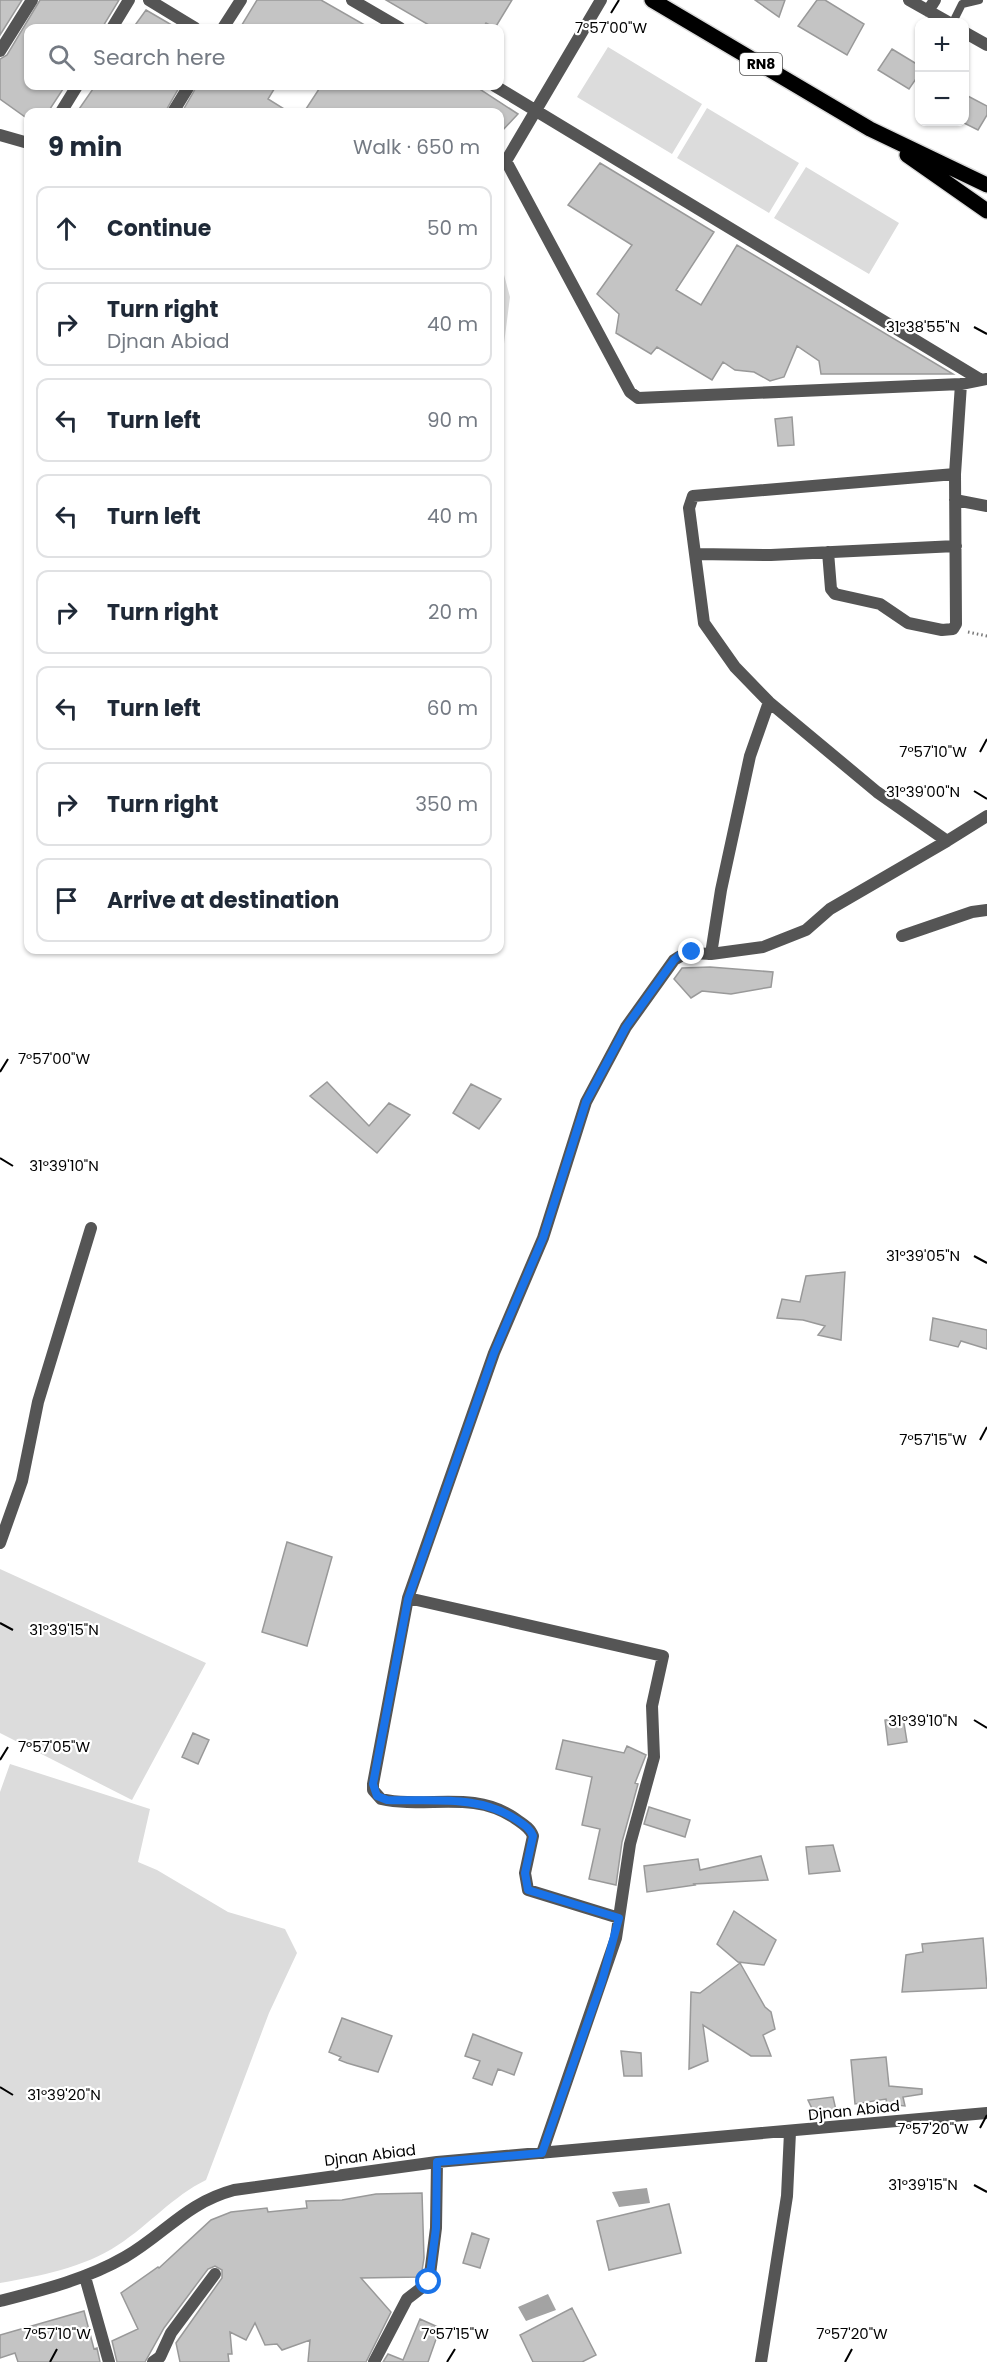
<!DOCTYPE html>
<meta charset="utf-8">
<style>
:root{--surface:#fff;--page:#f6f6f7;--text:#1f2937;--muted:#747a83;--line:#e0e1e3}
body{margin:0;font-family:Poppins,sans-serif;background:var(--page);color:var(--text)}
.controls{position:absolute;right:18px;top:18px;display:grid;overflow:hidden;border-radius:12px;box-shadow:0 2px 4px #0004}
.controls button{width:54px;height:54px;display:grid;place-items:center;padding:0;border:0;border-bottom:2px solid var(--line);background:var(--surface);color:var(--text);font:30px sans-serif}
.stop{position:absolute;width:18px;height:18px;margin:-14px;border:4px solid #1a73e8;border-radius:50%;background:#fff}
.stop.end{background:#1a73e8;border-color:#fff;box-shadow:0 2px 6px #0008}
.list{margin:0;padding:0;list-style:none}
h2{display:flex;justify-content:space-between;align-items:center;height:78px;margin:0;padding:0 24px;font-size:26px}
h2 small{font-size:20px;font-weight:400;color:var(--muted)}
.list li{display:grid;grid-template-columns:39px 1fr auto;gap:18px;align-items:center;box-sizing:border-box;height:84px;margin:0 12px 12px;padding:0 12px;border:2px solid var(--line);border-radius:12px}
.list b{display:block;font-size:22px;white-space:nowrap}
.list p{margin:0;font-size:20px;white-space:nowrap;color:var(--muted)}
.list em{font-size:20px;font-style:normal;color:var(--muted)}
.icon{flex:none;width:33px;height:33px;fill:none;stroke:currentColor;stroke-width:2;stroke-linecap:round;stroke-linejoin:round}
.map{position:relative;flex:none;width:987px;height:2362px;overflow:hidden}
.search{position:absolute;background:var(--surface);box-shadow:0 2px 4px #0004;left:24px;top:24px;width:480px;height:66px;display:flex;align-items:center;gap:15px;box-sizing:border-box;padding:0 21px;border-radius:12px;color:var(--muted);font-size:22px}
.panel{position:absolute;background:var(--surface);box-shadow:0 2px 4px #0004;left:24px;top:108px;width:480px;height:846px;border-radius:12px}
.map>svg:first-child{display:block}
.green{fill:#dcdcdc}
.water{fill:#a3a3a3}
.building{fill:#c4c4c4;stroke:#999;stroke-width:1.5}
.lines{fill:none;stroke-linecap:round;stroke-linejoin:round}
.primary-casing{stroke:#dbdbdb;stroke-width:18}
.path{stroke:#777;stroke-width:3;stroke-dasharray:1.5 3;stroke-linecap:butt}
.service{stroke:#555;stroke-width:8}
.minor{stroke:#555;stroke-width:12}
.primary{stroke:#000;stroke-width:15}
.route{stroke:#1a73e8;stroke-width:8}
.ticks{fill:none;stroke:#000;stroke-width:2}
.labels{text-anchor:middle;dominant-baseline:central;stroke-width:4.5;stroke-linejoin:round;paint-order:stroke}
.shield{fill:#fff;stroke:#4c4c4c;stroke-width:1.5}
.shield-label{font-size:14px;font-weight:bold;fill:#000}
.street-label{font-size:15px;fill:#000;stroke:#fff}
.ticks-label{font-size:15px;text-anchor:middle;fill:#000;stroke:#fff;stroke-width:4.5;stroke-linejoin:round;paint-order:stroke}
</style>
<div class="map">
<svg width="987" height="2362" viewBox="0 0 987 2362">
<rect width="100%" height="100%" fill="#fff"/>
<path class="green" d="M608,47L702,104L672,154L577,97Z
M707,108L799,163L769,213L677,158Z
M806,167L899,223L869,274L774,218Z
M500,260L510,297L500,375Z
M0,1569L206,1663L132,1800L0,1733Z
M10,1764L150,1809L138,1862L157,1870L228,1912L285,1929L297,1953L269,2013L206,2180C173,2196 149,2225 118,2245C83,2268 40,2276 0,2283V1792Z"/>
<path class="water" d="M647,2188L650,2203L619,2207L612,2192Z
M548,2294L556,2310L526,2321L518,2307Z"/>
<path class="building" d="M0,0H22L0,35Z
M40,0H119L102,28H28V86H65L48,112H28V119L0,99V59L7,55Z
M257,0H321L370,28H240Z
M386,0H512L495,28L486,23L483,28H434Z
M755,0H785L779,17Z
M817,0H825L864,24L847,55L798,26Z
M146,10L177,28H133Z
M892,49L920,66V73L909,89L878,70Z
M95,86H180L165,112H77Z
M197,86H276L268,99L289,112H182Z
M321,86H475L518,114L500,133V112H304Z
M964,94L987,106V115L978,130L964,123Z
M600,163L714,232L676,290L701,305L737,245L953,374H821L819,361L797,346L784,377L770,381L754,372L735,370L723,362L712,380L657,347L651,354L616,333L619,314L597,294L632,245L568,205Z
M792,417L794,445L778,446L775,419Z
M710,967L773,972L771,987L731,994L702,991L691,998L674,979L682,968Z
M327,1082L369,1126L389,1103L410,1115L377,1153L310,1096Z
M471,1084L501,1099L479,1129L453,1113Z
M845,1272L841,1340L818,1335L825,1326L803,1320L777,1318L782,1299L800,1302L806,1276Z
M933,1318L987,1330V1349L961,1341L958,1347L930,1340Z
M287,1542L332,1557L307,1646L262,1632Z
M903,1717L907,1742L888,1745L885,1720Z
M193,1733L209,1740L198,1764L182,1757Z
M563,1740L624,1753L627,1746L646,1755L635,1783L638,1784L622,1842L616,1885L589,1879L600,1829L582,1825L592,1777L556,1769Z
M649,1807L690,1820L685,1837L644,1824Z
M833,1845L840,1871L809,1874L806,1847Z
M761,1856L768,1880L694,1884L695,1885L647,1892L644,1866L698,1859L700,1870Z
M734,1911L776,1940L764,1965L738,1962L717,1944Z
M983,1938L987,1988L902,1992L906,1955L923,1952L922,1944Z
M740,1963L765,2007L771,2012L775,2029L763,2035L771,2056H751L703,2025L708,2061L689,2069L691,1992L700,1993Z
M342,2018L392,2036L378,2072L347,2063L339,2060L341,2057L329,2052Z
M473,2034L522,2053L514,2075L498,2069L492,2085L473,2078L480,2061L465,2056Z
M621,2051L641,2053L642,2076H624Z
M886,2057L889,2086L922,2089V2094L903,2097L905,2106L887,2104L886,2099L855,2104L851,2060Z
M833,2097L836,2110L816,2117L808,2100Z
M422,2193L424,2258L421,2277L361,2278L391,2312L366,2362H308L310,2340L282,2350L277,2344L265,2345L255,2323L246,2340L230,2332L232,2354H228L229,2362H180L176,2343L222,2278V2270L215,2266L208,2269L164,2328L145,2362H117L112,2341L138,2329L121,2293L158,2267L159,2268L211,2220L231,2212L267,2208L268,2212L307,2208L306,2201L342,2200L376,2194Z
M669,2204L681,2253L609,2270L597,2221Z
M472,2233L489,2239L480,2268L463,2263Z
M572,2308L596,2355L582,2362H533L520,2335Z
M84,2311L94,2349L97,2348L100,2362H18L15,2353L0,2358V2335Z
M420,2319L440,2328L428,2362H383L388,2354L403,2360Z"/>
<g class="lines">
<g class="primary-casing">
<path id="primary" d="M652,0L870,129L987,185
M907,155L987,211"/>
</g>
<path class="path" d="M968,632L987,636"/>
<path class="service" d="M953,22L962,4L979,0"/>
<path class="minor" d="M149,0L195,28
M352,0L400,28
M909,0L948,22
M928,11L935,0
M112,28L129,0
M223,28L241,0
M964,32L987,45
M0,51L32,0
M495,86L981,380
M61,112L77,86
M173,112L189,86
M0,135L28,143
M506,161L601,0
M500,162L506,161L630,392L638,398L961,384L987,379
M955,474L693,496L689,508L704,623L735,667L769,702L877,792L947,841L987,816
M955,500L987,506
M828,552L831,589L835,594L880,604L908,623L942,630L953,629L956,624L955,474L961,384
M696,554L771,555L956,546
M769,702L750,756L721,890L711,954L763,947L806,930L830,909L947,841
M902,936L972,912L987,910
M0,1543L22,1481L38,1402L91,1228
M408,1598L663,1656L652,1706L654,1757L630,1844L616,1938L542,2153
M619,1918L528,1890L525,1873L533,1836C530,1827 521,1823 513,1817C472,1790 426,1809 381,1799L373,1790V1784L408,1598L494,1353L543,1238L586,1102L626,1027L674,960C686,951 697,953 711,954
M85,2277L109,2362
M0,2301C43,2290 87,2279 125,2257C166,2233 186,2203 234,2190L437,2162L987,2113
M153,2362L160,2357L171,2333L215,2274
M374,2362L407,2299L429,2282L436,2228L437,2162
M761,2362L787,2196L790,2132"/>
<use href="#primary" class="primary"/>
</g>
<g class="lines">
<path class="route" d="M429,2282L436,2228L437,2162L542,2153L602,1981L619,1918L528,1890L525,1873L533,1836C530,1828 524,1825 517,1820C478,1794 432,1802 387,1800L377,1796L373,1784L408,1599L494,1353L543,1238L586,1102L626,1027L674,960L681,954L692,952"/>
</g>
<path class="ticks" d="M611,13L619,0M974,327L987,334M980,752L987,739M974,791L987,799M0,1072L8,1059M0,1158L13,1166M974,1256L987,1263M980,1440L987,1427M0,1623L13,1630M974,1720L987,1728M0,1760L8,1747M0,2087L13,2095M980,2128L987,2115M974,2185L987,2192M50,2362L57,2349M447,2362L455,2349M845,2362L852,2349"/>
<g class="labels">
<rect class="shield" x="740" y="53" width="42" height="22" rx="4.5"/>
<g class="shield-label">
<text x="761" y="64">RN8</text>
</g>
<g class="street-label">
<text transform="translate(854 2110) rotate(-6)">Djnan Abiad</text>
<text transform="translate(370 2155) rotate(-7)">Djnan Abiad</text>
</g>
</g>
<g class="ticks-label">
<text x="611" y="33">7°57'00"W</text>
<text x="923" y="332">31°38'55"N</text>
<text x="933" y="757">7°57'10"W</text>
<text x="923" y="797">31°39'00"N</text>
<text x="54" y="1064">7°57'00"W</text>
<text x="64" y="1171">31°39'10"N</text>
<text x="923" y="1261">31°39'05"N</text>
<text x="933" y="1445">7°57'15"W</text>
<text x="64" y="1635">31°39'15"N</text>
<text x="923" y="1726">31°39'10"N</text>
<text x="54" y="1752">7°57'05"W</text>
<text x="64" y="2100">31°39'20"N</text>
<text x="933" y="2134">7°57'20"W</text>
<text x="923" y="2190">31°39'15"N</text>
<text x="57" y="2339">7°57'10"W</text>
<text x="455" y="2339">7°57'15"W</text>
<text x="852" y="2339">7°57'20"W</text>
</g>
</svg>
<div class="controls">
<button>+</button>
<button>−</button>
</div>
<div class="stop" style="left:429px;top:2282px"></div>
<div class="stop end" style="left:692px;top:952px"></div>
<div class="search"><svg class="icon" aria-label="search" viewBox="0 0 24 24"><circle cx="10" cy="10" r="6"/><path d="M15 15l6 6"/></svg>Search here</div>
<section class="panel">
<h2>9 min<small>Walk · 650 m</small></h2>
<ul class="list">
<li><svg class="icon" aria-label="ahead" viewBox="0 0 24 24"><path d="M12 20V5M6 11l6-6 6 6"/></svg><div><b>Continue</b></div><em>50 m</em></li>
<li><svg class="icon" aria-label="right" viewBox="0 0 24 24"><path d="M7 20v-9h11M14 6l5 5-5 5"/></svg><div><b>Turn right</b><p>Djnan Abiad</p></div><em>40 m</em></li>
<li><svg class="icon" aria-label="left" viewBox="0 0 24 24"><path d="M17 20v-9H6M10 6l-5 5 5 5"/></svg><div><b>Turn left</b></div><em>90 m</em></li>
<li><svg class="icon" aria-label="left" viewBox="0 0 24 24"><path d="M17 20v-9H6M10 6l-5 5 5 5"/></svg><div><b>Turn left</b></div><em>40 m</em></li>
<li><svg class="icon" aria-label="right" viewBox="0 0 24 24"><path d="M7 20v-9h11M14 6l5 5-5 5"/></svg><div><b>Turn right</b></div><em>20 m</em></li>
<li><svg class="icon" aria-label="left" viewBox="0 0 24 24"><path d="M17 20v-9H6M10 6l-5 5 5 5"/></svg><div><b>Turn left</b></div><em>60 m</em></li>
<li><svg class="icon" aria-label="right" viewBox="0 0 24 24"><path d="M7 20v-9h11M14 6l5 5-5 5"/></svg><div><b>Turn right</b></div><em>350 m</em></li>
<li><svg class="icon" aria-label="arrive" viewBox="0 0 24 24"><path d="M6 21V4h12l-3 4 3 4H6"/></svg><div><b>Arrive at destination</b></div></li>
</ul>
</section>
</div>
